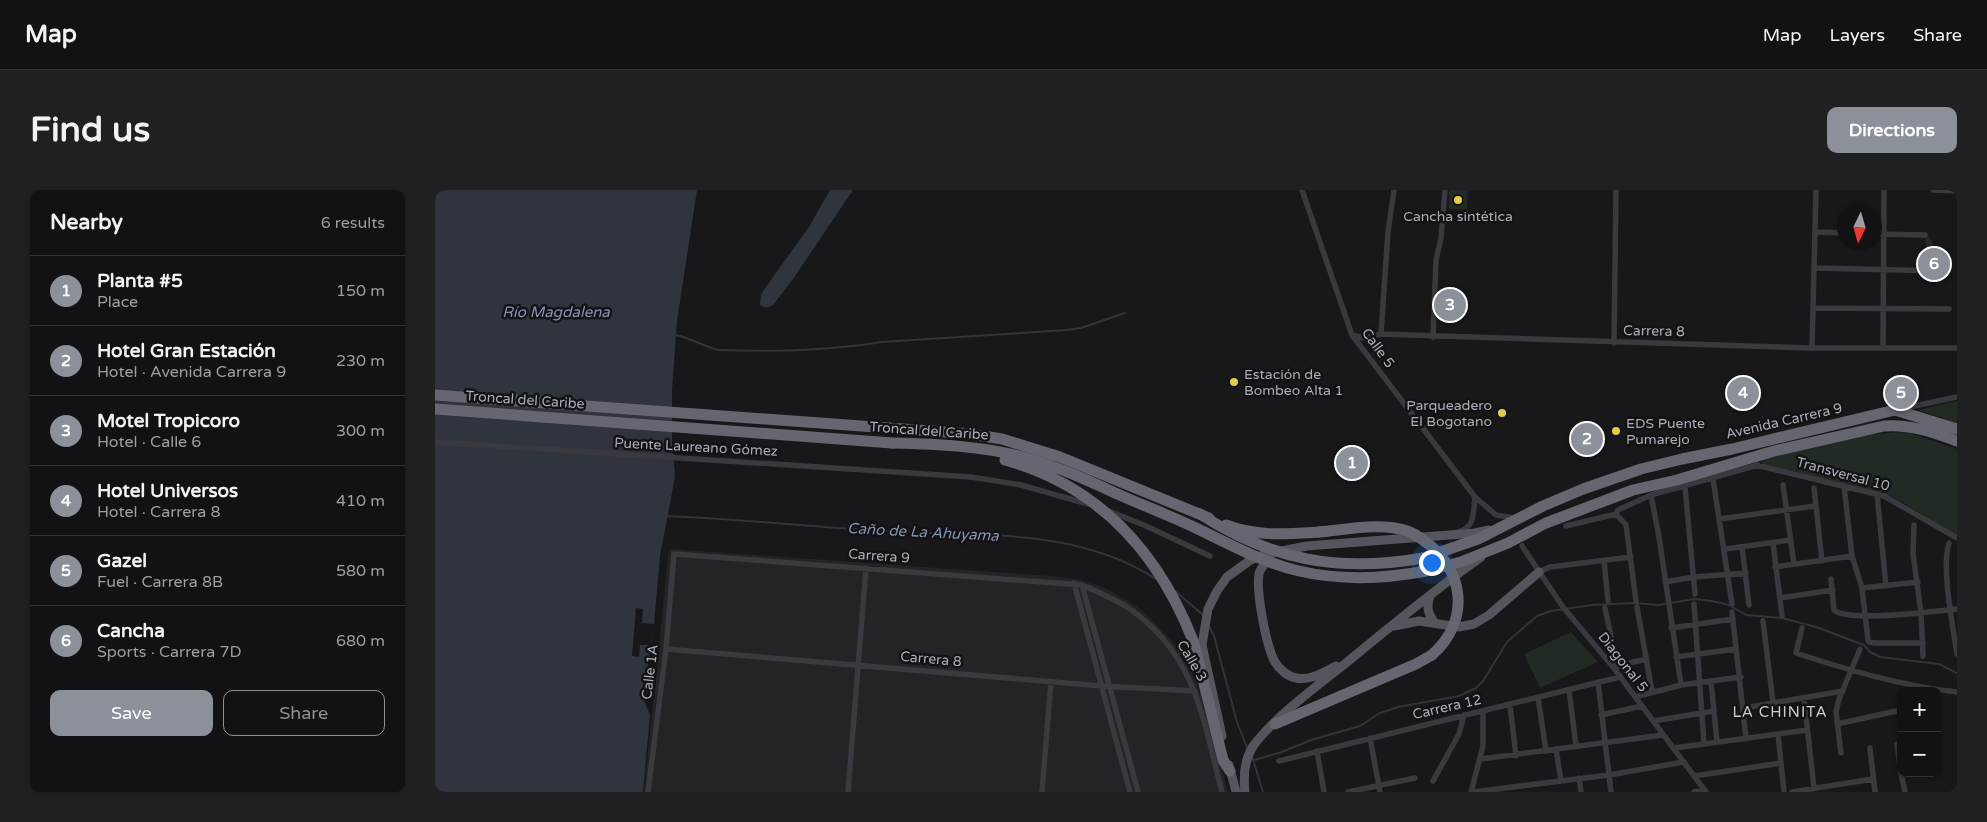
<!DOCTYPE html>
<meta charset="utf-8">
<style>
:root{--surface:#121214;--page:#1f2022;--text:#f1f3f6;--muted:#9c9ea0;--line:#313234;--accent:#8c9099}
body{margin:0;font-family:"Varela Round",sans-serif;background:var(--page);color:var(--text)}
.controls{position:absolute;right:15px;bottom:15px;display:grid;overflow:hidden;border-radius:10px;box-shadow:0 1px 4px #0004}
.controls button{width:45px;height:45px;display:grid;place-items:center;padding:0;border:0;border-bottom:1px solid var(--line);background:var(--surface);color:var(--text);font:25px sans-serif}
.compass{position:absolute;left:1402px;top:15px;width:45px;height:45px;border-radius:50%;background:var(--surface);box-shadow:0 1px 4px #0004;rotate:185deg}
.you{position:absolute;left:996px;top:372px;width:18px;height:18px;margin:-12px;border:4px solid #fff;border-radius:50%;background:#1a73e8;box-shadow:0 0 0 8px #1a73e833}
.badge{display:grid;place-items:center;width:32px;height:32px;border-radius:50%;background:var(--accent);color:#fff;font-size:16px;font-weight:700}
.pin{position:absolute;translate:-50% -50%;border:2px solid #fff;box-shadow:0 1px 5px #0006}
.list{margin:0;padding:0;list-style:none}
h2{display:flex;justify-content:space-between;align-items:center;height:65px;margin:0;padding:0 20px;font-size:21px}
h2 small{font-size:16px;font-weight:400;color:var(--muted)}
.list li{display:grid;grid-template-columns:32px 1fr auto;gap:15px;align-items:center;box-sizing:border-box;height:70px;padding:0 20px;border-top:1px solid var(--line)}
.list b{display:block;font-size:19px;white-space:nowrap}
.list p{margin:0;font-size:16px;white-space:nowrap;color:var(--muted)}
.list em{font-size:16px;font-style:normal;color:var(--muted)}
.actions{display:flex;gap:10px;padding:15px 20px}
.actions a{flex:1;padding:11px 0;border:1px solid var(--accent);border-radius:10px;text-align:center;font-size:18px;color:var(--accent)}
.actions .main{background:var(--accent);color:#fff}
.map{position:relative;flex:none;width:1522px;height:602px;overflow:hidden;border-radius:10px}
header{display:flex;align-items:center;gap:30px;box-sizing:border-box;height:70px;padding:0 25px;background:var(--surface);border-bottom:1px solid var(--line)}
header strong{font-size:24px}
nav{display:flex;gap:28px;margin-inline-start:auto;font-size:18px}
.intro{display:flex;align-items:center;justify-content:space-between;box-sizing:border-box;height:120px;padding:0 30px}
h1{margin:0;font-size:35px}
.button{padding:12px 22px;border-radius:10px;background:var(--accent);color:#fff;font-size:18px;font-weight:700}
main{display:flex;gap:30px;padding:0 30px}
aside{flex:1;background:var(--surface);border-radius:10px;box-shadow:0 1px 4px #0004}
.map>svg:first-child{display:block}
.built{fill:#242427}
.green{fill:#222a24}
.water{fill:#2f343d}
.pier{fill:#18181a}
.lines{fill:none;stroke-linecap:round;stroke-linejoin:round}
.stream{stroke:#2f343d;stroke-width:2}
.street{stroke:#39393f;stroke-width:5.5}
.primary{stroke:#55565d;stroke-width:9}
.highway{stroke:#65666f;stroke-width:11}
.highway-bridge{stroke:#65666f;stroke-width:11}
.poi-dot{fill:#e6cd43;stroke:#131315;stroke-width:2}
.labels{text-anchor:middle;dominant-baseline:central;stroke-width:5;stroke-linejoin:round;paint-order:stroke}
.poi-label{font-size:14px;fill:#abadb9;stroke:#131315;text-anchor:start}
.street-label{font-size:14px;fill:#abadb9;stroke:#131315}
.water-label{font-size:15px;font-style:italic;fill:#8594b1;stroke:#131315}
.neighbourhood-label{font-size:15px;letter-spacing:1px;fill:#ccccd5;stroke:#131315}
</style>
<header>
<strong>Map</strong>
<nav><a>Map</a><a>Layers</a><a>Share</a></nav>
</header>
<div class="intro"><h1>Find us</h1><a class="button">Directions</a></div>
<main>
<aside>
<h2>Nearby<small>6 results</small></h2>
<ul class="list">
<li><span class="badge">1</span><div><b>Planta #5</b><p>Place</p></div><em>150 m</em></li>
<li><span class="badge">2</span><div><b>Hotel Gran Estación</b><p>Hotel · Avenida Carrera 9</p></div><em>230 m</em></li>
<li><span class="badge">3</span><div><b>Motel Tropicoro</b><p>Hotel · Calle 6</p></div><em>300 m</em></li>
<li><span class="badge">4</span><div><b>Hotel Universos</b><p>Hotel · Carrera 8</p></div><em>410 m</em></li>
<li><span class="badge">5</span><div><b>Gazel</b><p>Fuel · Carrera 8B</p></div><em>580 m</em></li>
<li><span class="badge">6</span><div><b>Cancha</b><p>Sports · Carrera 7D</p></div><em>680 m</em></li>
</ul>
<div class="actions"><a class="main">Save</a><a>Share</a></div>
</aside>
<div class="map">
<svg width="1522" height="602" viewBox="0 0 1522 602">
<rect width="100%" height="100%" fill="#18181a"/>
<path class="built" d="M234,359L616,386L642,389L672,399L701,416L715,428L737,451L751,470L767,505L793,602H209Z"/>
<path class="green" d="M1014,0H1033L1032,20L1014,19Z
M1491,45H1493L1502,61H1495V69L1506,70V79L1491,78Z
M1522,211V233L1484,220Z
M1464,242L1474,243L1522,259V346L1469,313L1451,304L1327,274L1328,268L1430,245Z
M1136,442L1163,472L1105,498L1089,464Z"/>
<path class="water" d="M0,0H262L242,131L237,200V248L240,287L225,366L219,434L208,508L215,525L208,602H0Z
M395,0H418L358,89L338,115L331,118L325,115L326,104L374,37Z"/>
<path class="pier" d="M201,418L208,419L207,433L219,434L216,455H205L204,467L197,466Z"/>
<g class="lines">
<path class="stream" d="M241,145C256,148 269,157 284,160C338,162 393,161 447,152L632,140L646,138L690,123
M232,326C304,329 376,337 448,341C540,347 640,336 721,389
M740,401L768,425
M774,436L779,446L802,532L813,560
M817,566L828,602
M819,570L847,562L876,550L925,536L945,523L963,517L1024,506L1041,498L1048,491L1072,452L1102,426L1116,421L1157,415L1199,413L1224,415L1259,409L1277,411L1294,415L1311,425L1347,428L1381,437L1429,455L1435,462L1445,467L1504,474L1522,483"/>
<path class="street" d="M867,0L917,145L1040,307L1061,325L1079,328
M1498,0L1522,1
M1380,42L1410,43
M1440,44L1490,45
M1380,78L1506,81
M1378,118L1514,119
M946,144L953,42L959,0
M917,145L928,148L946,144L1377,158H1522
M998,147L1001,70L1006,48L1010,0
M1179,153L1181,0
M1448,157L1449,0
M1377,158L1381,0
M1465,219L1522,207
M0,252L536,287L586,295L653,314
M1321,275L1449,306L1522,348
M1278,289L1297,414
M1348,295L1359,374
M1409,296L1417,366L1427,398L1433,450L1434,452L1439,453H1488
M1250,297L1260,404
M1379,298L1387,371
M1442,304L1451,396
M1216,305L1224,347L1246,495
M674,321L711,336L775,366
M1284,329L1380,316
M1479,335L1478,363L1486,423L1488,466
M1131,336L1181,324
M1023,342C1041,337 1038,322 1040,307
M1338,353L1347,426
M1514,353C1506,377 1518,437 1522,464
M1087,356L1128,417L1178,477L1271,602
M1307,357L1314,415
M1290,359L1356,350
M1169,370L1173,411
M1340,377L1417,366
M1104,382L1115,377L1196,367
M1396,389L1399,420C1412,433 1501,421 1522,419
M1230,392L1259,387L1311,383
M639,393L695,602
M647,395L703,602
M1427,398L1483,392
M1345,408L1398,400
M1201,411L1191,335L1181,324L1183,320L1216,305L1323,275
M1259,414L1269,554
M1202,417L1217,501
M1170,418L1182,475
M1297,422L1311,548
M1328,431L1338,512
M1236,438L1298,429
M1367,438L1361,463C1413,480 1467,496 1522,502
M231,459L667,496L760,501
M1241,467L1301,459
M1179,477L1211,469
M1276,491L1282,552
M1163,492L1176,602
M1134,500L1141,556
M1103,507L1111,561
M1200,507L1246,495L1306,487
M1369,508L1379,598
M1075,515L1081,566
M1503,516L1504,515
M1309,518L1408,501
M1166,525L1207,516
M1218,531L1279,521
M1402,534L1466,520
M1343,544L1349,602
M935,548L945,602
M1462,554L1466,583
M1239,558L1372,540
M1435,558L1440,602
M1121,559L1126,591
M882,561L889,602
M1406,563L1401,522L1404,509L1425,459
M1046,569L1228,545
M844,571L1185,487
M1466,583L1470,602
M1259,586L1346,573
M1144,588L1146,602
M998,591L1024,544L1029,525
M213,602L231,459L239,364L647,395C663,402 680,409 695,419C761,465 768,529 787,602
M413,602L431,378
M607,602L616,492
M913,602L980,588
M1036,602L1048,556V521
M1038,602L1174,585L1249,572
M1259,602L1270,600
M1357,602L1438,589"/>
<path class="primary" d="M835,368C831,373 825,378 824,384C821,402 831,456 840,472C844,479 852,486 861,488C875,491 889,482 901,476
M996,404C991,415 992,423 1000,433
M959,436L984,431L1024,437L1039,434L1054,425L1104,382
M787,546L767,455L773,419L782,401L792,387L814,371L830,364L872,356L1040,343L1054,340
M794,575L801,602
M810,602C808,585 810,565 822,551C845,523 882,496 911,473C955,437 999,400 1046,367"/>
<path class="highway" d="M0,205L536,244L567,249L625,267L774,328
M0,219L457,253
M791,335C822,347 852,344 884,342
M988,368L1043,349L1108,316L1148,299L1206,279L1247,269L1297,259L1460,220L1522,239
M991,381L1026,372L1073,353L1111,333L1198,300L1242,290L1339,261L1449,236C1475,234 1498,242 1522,251
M759,453L788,570L795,581
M840,534L981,474L997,465"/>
<path class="highway-bridge" d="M457,253C502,254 548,256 592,268C625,277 656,292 687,306C712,317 738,327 763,339C796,355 829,373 864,381C907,391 949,389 991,381
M570,270C664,296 724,363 759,453
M765,324C836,370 904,383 988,368
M884,342C911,340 945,332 972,341C978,343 983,346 988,350C1030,379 1036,430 997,465"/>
</g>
<g class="poi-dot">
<circle cx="1023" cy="10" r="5"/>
<circle cx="799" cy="192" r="5"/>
<circle cx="1067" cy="223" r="5"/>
<circle cx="1181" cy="241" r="5"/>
</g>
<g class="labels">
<g class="poi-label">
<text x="1023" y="26" text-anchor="middle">Cancha sintética</text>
<text x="809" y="184">Estación de<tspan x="809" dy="16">Bombeo Alta 1</tspan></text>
<text x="1057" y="215" text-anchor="end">Parqueadero<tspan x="1057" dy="16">El Bogotano</tspan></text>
<text x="1191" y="233">EDS Puente<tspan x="1191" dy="16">Pumarejo</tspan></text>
</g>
<g class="street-label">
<text transform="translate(1219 141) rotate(1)">Carrera 8</text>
<text transform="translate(943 158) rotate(54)">Calle 5</text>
<text transform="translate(90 210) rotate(4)">Troncal del Caribe</text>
<text transform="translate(1349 231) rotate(-13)">Avenida Carrera 9</text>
<text transform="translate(494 241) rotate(4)">Troncal del Caribe</text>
<text transform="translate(261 257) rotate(3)">Puente Laureano Gómez</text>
<text transform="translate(1408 284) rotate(15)">Transversal 10</text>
<text transform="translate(444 366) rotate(4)">Carrera 9</text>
<text transform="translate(496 469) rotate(5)">Carrera 8</text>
<text transform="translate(757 471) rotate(60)">Calle 3</text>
<text transform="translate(1188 472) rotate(52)">Diagonal 5</text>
<text transform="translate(215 482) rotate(-83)">Calle 1A</text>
<text transform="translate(1012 517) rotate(-13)">Carrera 12</text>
</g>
<g class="water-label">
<text x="121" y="122">Río Magdalena</text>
<text transform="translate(488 342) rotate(3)">Caño de La Ahuyama</text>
</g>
<g class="neighbourhood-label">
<text x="1345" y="522">LA CHINITA</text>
</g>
</g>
</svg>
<div class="controls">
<button>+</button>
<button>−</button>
</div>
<svg class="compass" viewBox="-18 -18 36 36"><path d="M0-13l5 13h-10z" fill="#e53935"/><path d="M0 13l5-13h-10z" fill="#9c9ea0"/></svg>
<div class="you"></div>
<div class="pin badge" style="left:917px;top:273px">1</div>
<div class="pin badge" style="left:1152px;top:249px">2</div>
<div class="pin badge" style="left:1015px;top:115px">3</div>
<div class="pin badge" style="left:1308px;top:203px">4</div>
<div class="pin badge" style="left:1466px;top:203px">5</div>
<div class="pin badge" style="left:1499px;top:74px">6</div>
</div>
</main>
